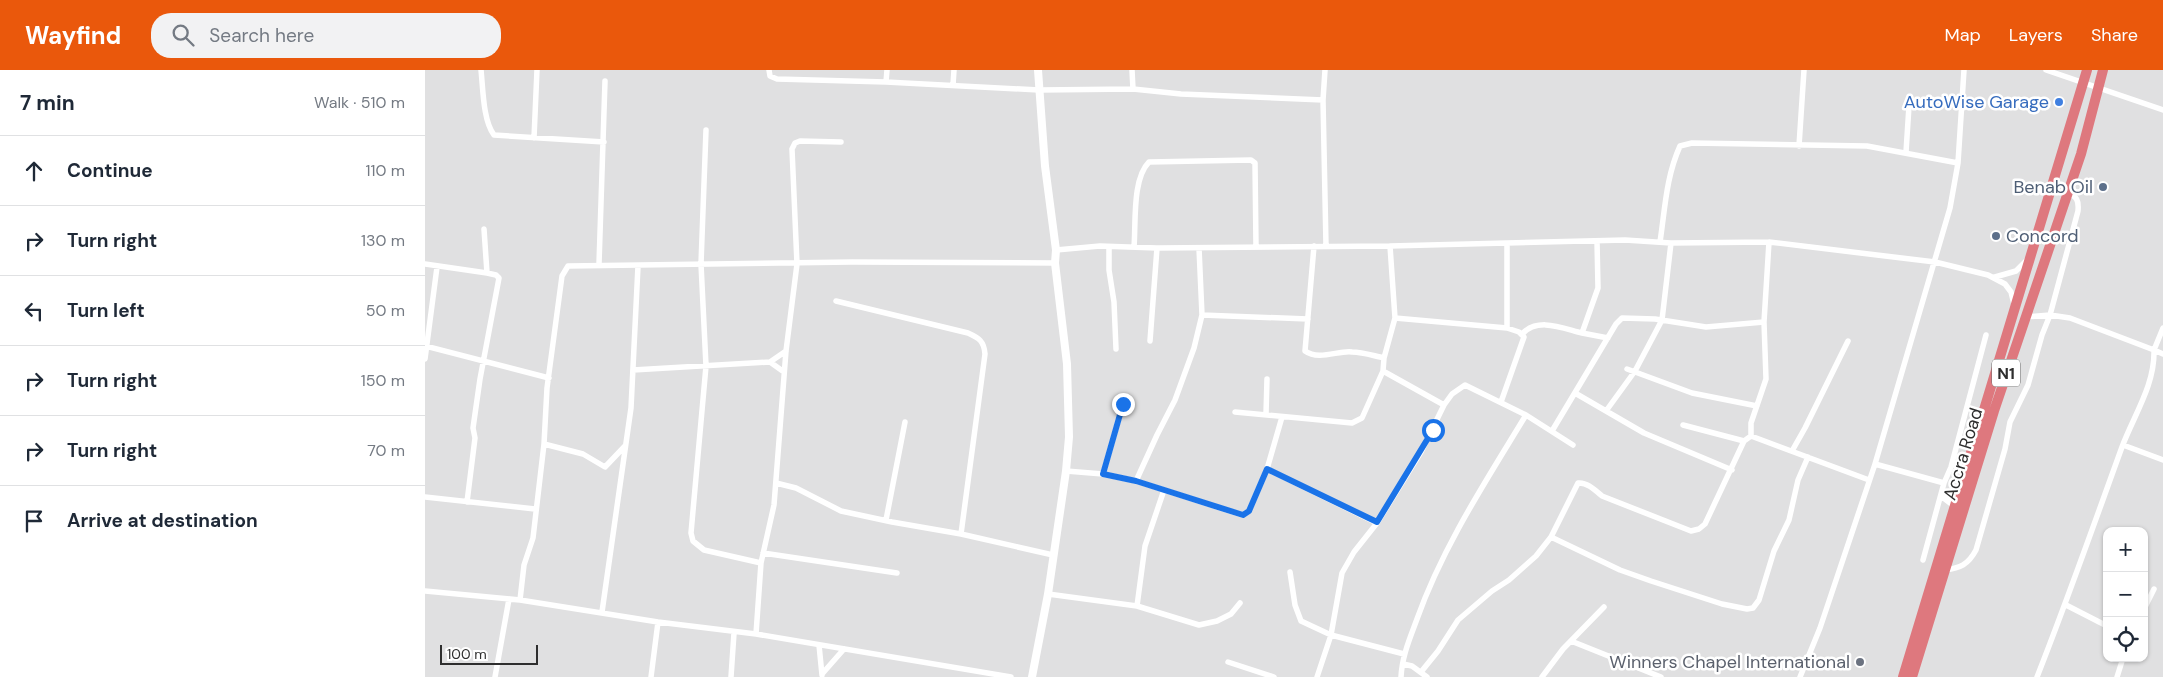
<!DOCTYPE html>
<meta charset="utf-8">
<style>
:root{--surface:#fff;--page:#f2f2f3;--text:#1f2937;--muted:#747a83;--line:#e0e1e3;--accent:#ea580c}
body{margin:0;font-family:"DM Sans",sans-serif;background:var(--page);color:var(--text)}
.controls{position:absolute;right:15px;bottom:15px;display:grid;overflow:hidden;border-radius:10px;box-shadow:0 1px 4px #0004}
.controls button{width:45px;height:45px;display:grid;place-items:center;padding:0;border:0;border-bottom:1px solid var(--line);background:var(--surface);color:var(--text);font:25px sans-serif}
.scale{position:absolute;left:15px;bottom:12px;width:98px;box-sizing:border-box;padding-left:5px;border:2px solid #2e2e2e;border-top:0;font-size:14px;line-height:18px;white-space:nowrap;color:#2e2e2e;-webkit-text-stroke:4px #fff;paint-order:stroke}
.stop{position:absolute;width:15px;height:15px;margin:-11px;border:4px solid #1a73e8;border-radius:50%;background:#fff}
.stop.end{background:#1a73e8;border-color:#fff;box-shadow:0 1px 5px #0008}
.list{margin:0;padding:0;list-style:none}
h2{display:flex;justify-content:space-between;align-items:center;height:65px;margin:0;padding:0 20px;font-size:21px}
h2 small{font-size:16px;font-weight:400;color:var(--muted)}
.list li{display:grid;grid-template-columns:32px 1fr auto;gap:15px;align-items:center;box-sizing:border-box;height:70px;padding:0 20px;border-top:1px solid var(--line)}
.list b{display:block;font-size:19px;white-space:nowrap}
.list em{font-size:16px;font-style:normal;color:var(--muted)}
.icon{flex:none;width:28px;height:28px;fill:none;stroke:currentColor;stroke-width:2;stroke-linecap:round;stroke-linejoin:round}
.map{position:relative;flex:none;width:1738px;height:607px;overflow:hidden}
header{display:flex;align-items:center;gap:30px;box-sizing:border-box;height:70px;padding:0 25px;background:var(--accent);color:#fff}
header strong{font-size:24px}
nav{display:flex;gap:28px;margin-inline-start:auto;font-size:18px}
.search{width:350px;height:45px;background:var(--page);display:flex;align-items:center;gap:12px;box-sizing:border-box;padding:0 18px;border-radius:20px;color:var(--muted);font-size:19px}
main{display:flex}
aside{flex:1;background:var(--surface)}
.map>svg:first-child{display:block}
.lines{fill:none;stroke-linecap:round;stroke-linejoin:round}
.minor{stroke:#fff;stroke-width:5.5}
.tertiary{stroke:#fff;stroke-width:8}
.trunk{stroke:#de787e;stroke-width:10}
.route{stroke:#1a73e8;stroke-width:6}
.shop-dot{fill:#3f7fe0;stroke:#fff;stroke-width:2}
.service-dot{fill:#5c6f8a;stroke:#fff;stroke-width:2}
.worship-dot{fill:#6b7280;stroke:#fff;stroke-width:2}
.labels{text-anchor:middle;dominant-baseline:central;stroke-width:5;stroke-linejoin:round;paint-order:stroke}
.shield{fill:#fff;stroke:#6d6d6d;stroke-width:1}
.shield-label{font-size:16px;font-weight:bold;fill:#2e2e2e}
.shop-label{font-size:18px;fill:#366cbe;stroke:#fff;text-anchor:end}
.service-label{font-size:18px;fill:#4e5e75;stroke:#fff;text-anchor:end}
.street-label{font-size:18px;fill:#2e2e2e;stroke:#fff}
.worship-label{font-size:18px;fill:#5b616d;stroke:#fff;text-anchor:end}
</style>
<header>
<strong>Wayfind</strong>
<div class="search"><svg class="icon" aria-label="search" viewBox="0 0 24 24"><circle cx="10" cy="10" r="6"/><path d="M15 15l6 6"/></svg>Search here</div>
<nav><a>Map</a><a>Layers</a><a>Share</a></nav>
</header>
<main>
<aside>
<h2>7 min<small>Walk · 510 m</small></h2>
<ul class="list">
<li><svg class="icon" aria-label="ahead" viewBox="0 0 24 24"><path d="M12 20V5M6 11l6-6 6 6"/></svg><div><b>Continue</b></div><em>110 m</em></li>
<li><svg class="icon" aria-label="right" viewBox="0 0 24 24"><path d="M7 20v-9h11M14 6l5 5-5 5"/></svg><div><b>Turn right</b></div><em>130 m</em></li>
<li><svg class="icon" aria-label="left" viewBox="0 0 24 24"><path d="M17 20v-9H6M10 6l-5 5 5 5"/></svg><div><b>Turn left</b></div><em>50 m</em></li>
<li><svg class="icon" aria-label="right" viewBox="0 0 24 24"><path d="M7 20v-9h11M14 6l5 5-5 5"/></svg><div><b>Turn right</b></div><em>150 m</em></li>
<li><svg class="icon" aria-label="right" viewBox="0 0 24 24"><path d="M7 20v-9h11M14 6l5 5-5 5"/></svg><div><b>Turn right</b></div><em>70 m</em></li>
<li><svg class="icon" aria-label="arrive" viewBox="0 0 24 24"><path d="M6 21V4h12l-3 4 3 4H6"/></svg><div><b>Arrive at destination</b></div></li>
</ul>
</aside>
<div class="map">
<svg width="1738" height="607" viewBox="0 0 1738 607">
<rect width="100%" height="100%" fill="#e0e0e1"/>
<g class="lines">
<path class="minor" d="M56,0C58,18 58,51 69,65L179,72
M344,0L345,6L352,9L461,12L614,20L708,19L756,24L898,30
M707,0L708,19
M900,0L898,30L901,176
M1621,0L1738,40
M461,12L462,0
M528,15L529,0
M281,60L276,194L281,296L266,463L268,471L279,480L336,493
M109,68L112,0
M1374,76L1379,0
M1481,82L1484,36
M59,159L62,203
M1172,171L1173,218L1157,263L1183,268
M1235,172C1240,139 1241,107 1255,76L1267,73L1442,76L1533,93
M1082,174V258
M889,176L880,281C894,291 914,280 927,282C938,282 949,286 959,288
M709,177C711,153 707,109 724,92L826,90L830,93L831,177
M684,178V200L689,232L691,279
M631,180L675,176L732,178L965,176L1200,170L1246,173L1344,172L1510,192L1563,205L1580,214L1586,222L1589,234
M0,194L62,203L71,205L74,208L55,309L48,358L50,368L42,432
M174,194L180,11
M1570,207L1591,201L1602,190
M411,231L543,263C554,268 559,271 560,284L536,464
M777,245L883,249
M1600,247L1625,245L1645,248L1729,280C1730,315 1709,345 1697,377C1669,454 1642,531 1612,607
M970,248L1082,258L1094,262L1099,267L1076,332
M1738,258L1729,280L1738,284
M1097,264C1113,247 1137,258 1157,263
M725,271L732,178
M0,276L124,308
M0,289L12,197
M345,292L361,281
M1202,299L1267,323L1332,336
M208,300L345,292L359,302
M958,301L1019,335
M1150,323L1219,363L1307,400
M1181,341L1210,301L1237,250L1246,173
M810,342L927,353L937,348L958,301L959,288L970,248L965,176
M841,344L842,309
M1258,355L1319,371
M1127,361L1191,254L1197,248L1230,249L1281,257L1339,252
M1326,366L1444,410
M119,374L158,384L180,397L200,376
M1698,375L1738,390
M1367,381L1380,358L1423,271
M1450,394L1519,413
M842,399L952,453
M641,401L678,404L711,411L817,445L824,441L842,399L857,347
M678,404L698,334
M711,411L732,365L750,330L769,278L777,245L774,178
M351,413L371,418L416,441L467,452L536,464L628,485
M1516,426L1529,436
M0,427L110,439
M461,450L480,352
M1126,467L1195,500L1226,511L1297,534L1322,539L1328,538L1334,530L1349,481L1364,450L1373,410L1383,387
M338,483L472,503
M1498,490L1519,413L1526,397L1561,265
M1520,500C1535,498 1543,495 1551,480L1580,379L1585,352L1603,315L1617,265L1625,245L1653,141C1654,130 1652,127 1642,122
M865,502L870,535L876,551L906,565L979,584
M0,521L95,530L233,552L331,564L586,607
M623,524L712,536L774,555L792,551L806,544L815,533
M95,530L99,495L108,468L119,374L122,318L137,206L143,196L427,192L630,193
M1641,535L1682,556
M712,536L720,476L739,420
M1719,539L1729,519
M177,542L206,338L213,196
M331,564L336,493L349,435L361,281L372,194L367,79L370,73L375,71L416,72
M1146,571L1236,607
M394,575L397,605
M803,592L849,607
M978,594L987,596L1002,607
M996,602L1013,581L1033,550L1067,521L1084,510L1111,486L1126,467L1153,413C1162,412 1170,420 1177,426L1266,461L1274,459L1280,454L1319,371L1326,366V353L1341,309L1339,252L1344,172
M397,604L419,579
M70,607L84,529
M226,607L233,552
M306,607L309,563
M892,607L906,565L917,503L929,482L952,453L996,382L1019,335L1027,324L1040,315L1101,345L1148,375
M976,607C977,586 985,568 992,549C1018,476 1061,411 1101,345
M1117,607L1138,579L1179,537
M1375,607L1395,558L1450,394L1525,138L1533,93L1539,0
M1692,607L1698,588"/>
<path class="tertiary" d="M607,607L623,524L641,401L644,367L642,294L630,193L631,180L620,96L613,0"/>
<path class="trunk" d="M1478,607L1662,0
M1487,607L1569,341L1656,84L1678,0"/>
</g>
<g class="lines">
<path class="route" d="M698,334L678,404L711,411L818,445L824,441L842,399L952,452L1008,360"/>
</g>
<circle class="shop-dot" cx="1634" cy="32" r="5"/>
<g class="service-dot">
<circle cx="1678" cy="117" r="5"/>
<circle cx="1571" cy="166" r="5"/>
</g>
<circle class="worship-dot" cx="1435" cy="592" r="5"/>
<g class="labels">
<rect class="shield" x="1567" y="289.5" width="28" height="27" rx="4"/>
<g class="shield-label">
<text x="1581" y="303">N1</text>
</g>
<g class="shop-label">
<text x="1624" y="32">AutoWise Garage</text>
</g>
<g class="service-label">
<text x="1668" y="117">Benab Oil</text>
<text x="1581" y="166" text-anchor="start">Concord</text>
</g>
<g class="street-label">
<text transform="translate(1538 384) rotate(-73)">Accra Road</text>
</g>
<g class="worship-label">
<text x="1425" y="592">Winners Chapel International</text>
</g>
</g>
</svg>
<div class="controls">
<button>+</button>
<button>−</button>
<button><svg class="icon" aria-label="locate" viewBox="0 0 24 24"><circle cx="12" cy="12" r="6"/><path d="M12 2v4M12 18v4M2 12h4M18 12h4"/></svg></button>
</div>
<div class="scale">100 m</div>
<div class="stop" style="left:1008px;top:360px"></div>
<div class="stop end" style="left:698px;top:334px"></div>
</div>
</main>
